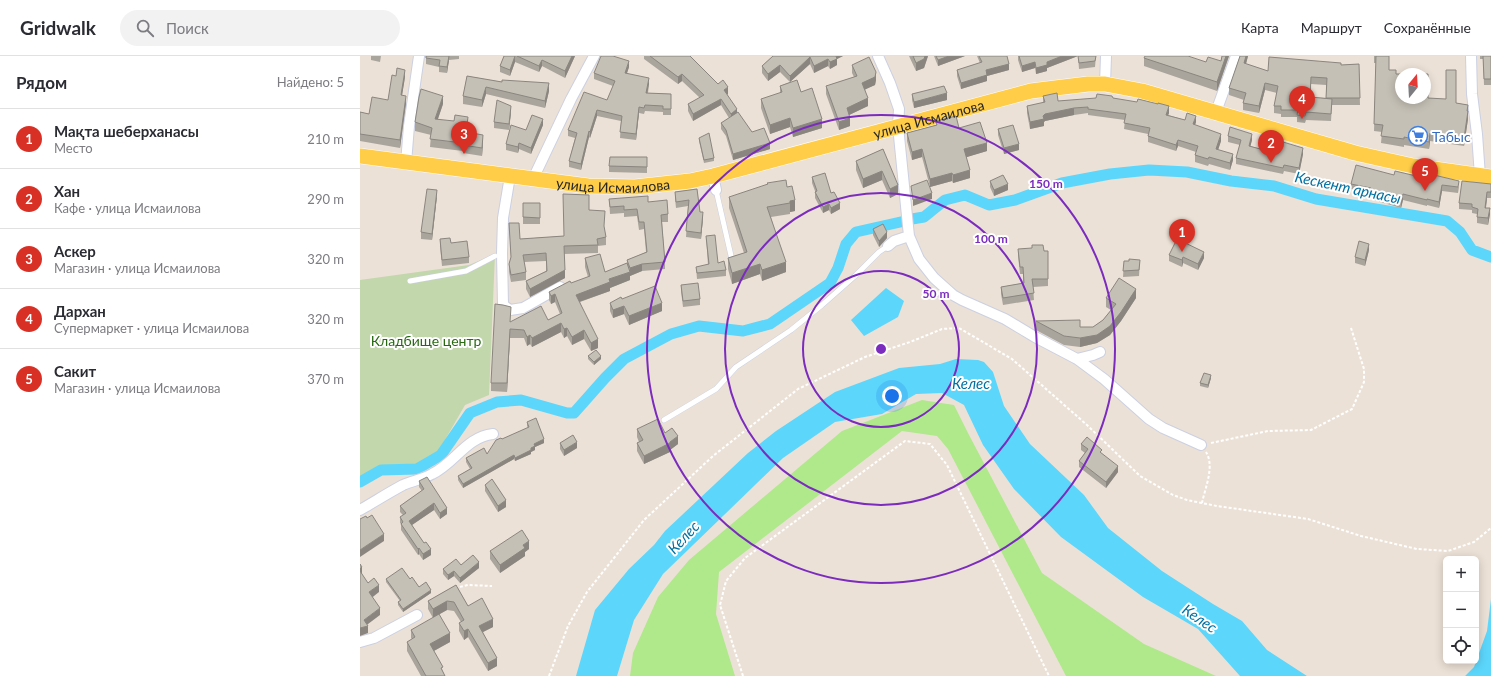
<!DOCTYPE html>
<html lang="ru">
<meta charset="utf-8">
<style>
:root{--surface:#fff;--page:#f2f2f3;--text:#2b2b33;--muted:#7c7c81;--line:#e1e1e2;--accent:#d93025}
body{margin:0;font-family:Lato,sans-serif;background:var(--page);color:var(--text)}
.controls{position:absolute;right:12px;bottom:12px;display:grid;overflow:hidden;border-radius:6px;box-shadow:0 2px 10px #0003}
.controls button{width:36px;height:36px;display:grid;place-items:center;padding:0;border:0;border-bottom:1px solid var(--line);background:var(--surface);color:var(--text);font:20px sans-serif}
.compass{position:absolute;left:1035px;top:12px;width:36px;height:36px;border-radius:50%;background:var(--surface);box-shadow:0 2px 10px #0003;rotate:18deg}
.you{position:absolute;left:532px;top:340px;width:14px;height:14px;margin:-10px;border:3px solid #fff;border-radius:50%;background:#1a73e8;box-shadow:0 0 0 6px #1a73e833}
.badge{display:grid;place-items:center;width:26px;height:26px;border-radius:50%;background:var(--accent);color:#fff;font-size:13px;font-weight:700}
.pin{position:absolute;translate:-50% -33px;filter:drop-shadow(0 1px 2px #0008)}
.pin::after{content:'';position:absolute;top:21px;width:14px;height:12px;background:inherit;clip-path:polygon(0 0,100% 0,50% 100%)}
.list{margin:0;padding:0;list-style:none}
h2{display:flex;justify-content:space-between;align-items:center;height:52px;margin:0;padding:0 16px;font-size:17px}
h2 small{font-size:13px;font-weight:400;color:var(--muted)}
.list li{display:grid;grid-template-columns:26px 1fr auto;gap:12px;align-items:center;box-sizing:border-box;height:60px;padding:0 16px;border-top:1px solid var(--line)}
.list b{display:block;font-size:15px;white-space:nowrap}
.list p{margin:0;font-size:13px;white-space:nowrap;color:var(--muted)}
.list em{font-size:13px;font-style:normal;color:var(--muted)}
.icon{flex:none;width:22px;height:22px;fill:none;stroke:currentColor;stroke-width:2;stroke-linecap:round;stroke-linejoin:round}
.map{position:relative;flex:none;width:1131px;height:620px;overflow:hidden}
header{display:flex;align-items:center;gap:24px;box-sizing:border-box;height:56px;padding:0 20px;background:var(--surface);border-bottom:1px solid var(--line)}
header strong{font-size:19px}
nav{display:flex;gap:22px;margin-inline-start:auto;font-size:14px}
.search{width:280px;height:36px;background:var(--page);display:flex;align-items:center;gap:10px;box-sizing:border-box;padding:0 14px;border-radius:22px;color:var(--muted);font-size:15px}
main{display:flex}
aside{flex:1;background:var(--surface)}
.map>svg:first-child{display:block}
.green{fill:#afe98b}
.cemetery{fill:#c2d7ab}
.water{fill:#5cd6fb}
.lines{fill:none;stroke-linecap:round;stroke-linejoin:round}
.canal{stroke:#5cd6fb;stroke-width:11}
.service-casing{stroke:#cbd0e2;stroke-width:6}
.minor-casing{stroke:#cbd0e2;stroke-width:12}
.primary-casing{stroke:#fff;stroke-width:16}
.path{stroke:#fff;stroke-width:2;stroke-dasharray:3 2;stroke-linecap:butt}
.service{stroke:#fff;stroke-width:5}
.minor{stroke:#fff;stroke-width:10}
.primary{stroke:#ffcd48;stroke-width:15}
.wall{fill:#a9a59d;fill-rule:evenodd}
.shaded-wall{fill:#8a867f}
.building{fill:#c5c0b6;stroke:#8a867f}
.ring{fill:none;stroke:#7b2cbf;stroke-width:2}
.labels{text-anchor:middle;dominant-baseline:central;stroke-width:4;stroke-linejoin:round;paint-order:stroke}
.street-label{font-size:14px;fill:#272727;stroke:#fff}
.shop-label{font-size:14px;fill:#366cbe;stroke:#fff;text-anchor:start}
.park-label{font-size:14px;fill:#276911;stroke:#fff}
.water-label{font-size:15px;font-style:italic;fill:#0070a1;stroke:#fff}
.centre{fill:#7b2cbf;stroke:#fff;stroke-width:2}
.ring-label{font-size:12px;text-anchor:middle;font-weight:bold;fill:#7b2cbf;stroke:#fff;stroke-width:4;stroke-linejoin:round;paint-order:stroke}
</style>
<header>
<strong>Gridwalk</strong>
<div class="search"><svg class="icon" aria-label="search" viewBox="0 0 24 24"><circle cx="10" cy="10" r="6"/><path d="M15 15l6 6"/></svg>Поиск</div>
<nav><a>Карта</a><a>Маршрут</a><a>Сохранённые</a></nav>
</header>
<main>
<aside>
<h2>Рядом<small>Найдено: 5</small></h2>
<ul class="list">
<li><span class="badge">1</span><div><b>Мақта шеберханасы</b><p>Место</p></div><em>210 m</em></li>
<li><span class="badge">2</span><div><b>Хан</b><p>Кафе · улица Исмаилова</p></div><em>290 m</em></li>
<li><span class="badge">3</span><div><b>Аскер</b><p>Магазин · улица Исмаилова</p></div><em>320 m</em></li>
<li><span class="badge">4</span><div><b>Дархан</b><p>Супермаркет · улица Исмаилова</p></div><em>320 m</em></li>
<li><span class="badge">5</span><div><b>Сакит</b><p>Магазин · улица Исмаилова</p></div><em>370 m</em></li>
</ul>
</aside>
<div class="map">
<svg width="1131" height="620" viewBox="0 0 1131 620">
<rect width="100%" height="100%" fill="#ece1d6"/>
<path class="green" d="M562,344L594,349L609,379L682,517L784,588L856,620H706L588,393L577,380L542,375L359,516L356,558L375,620H270L273,597L298,541L329,504L482,375Z"/>
<path class="cemetery" d="M135,198L129,339L105,349L78,396L55,410L17,412L0,422V224L109,209Z"/>
<path class="water" d="M526,232L544,245L538,261L504,280L491,264Z
M596,303L618,304L624,306L633,316L644,350L670,388L724,439L748,472L802,515L853,548L882,565L907,594L947,620H880L838,573L783,541L701,481L654,433L623,389L604,349L582,337L556,338L522,358L475,366L423,402L303,518L274,564L257,620H216L235,554L269,513L294,489L305,475L388,397L416,375L475,336L539,312L580,308Z
M1131,543V620H1105L1114,611L1127,575Z"/>
<g class="lines">
<path class="canal" d="M552,163L564,161L585,144L605,139L629,149L655,144L702,127L750,118L789,114L827,116L871,125L914,130L956,143L1087,165L1100,176L1112,194L1131,201
M0,426L21,414L57,413L81,399L110,357L137,346L161,344L207,357H214L245,322L264,303L311,278L339,270L383,275L410,268L470,227L478,212L486,188L496,176L545,165"/>
<g class="service-casing">
<path id="service" d="M356,134L372,204
M50,225L106,215L135,200
M304,364L356,333L376,311L431,274L462,249L496,219L519,196L528,190"/>
</g>
<g class="minor-casing">
<path id="minor" d="M518,0L530,27L539,53L538,70L549,180L559,203L574,222L593,239L602,244L645,263L675,281L717,303L744,323L789,363L803,372L841,389
M1111,0L1112,38L1117,78L1120,120
M745,28L746,0
M856,56L876,0
M46,107L49,70L59,0
M150,120L143,162L142,197L143,249L150,254L163,252L200,231
M353,120L356,134
M173,123L211,43L234,0
M528,190L534,185L549,180
M717,303L733,299L740,296
M0,454C14,446 28,437 43,429C52,425 63,423 72,418C95,407 106,381 133,378
M0,586L14,582L57,559"/>
</g>
<g class="primary-casing">
<g id="primary">
<path id="s1" d="M0,100L228,130L275,131L330,125L353,120L671,35L728,28H745L782,35L995,97L1053,110L1131,121"/>
</g>
</g>
<path class="path" d="M851,387L908,375L951,374L992,353L1004,326V313L991,272
M842,447C845,432 855,410 846,396
M95,532L108,529L132,530
M189,620L208,570L227,536L284,464L353,400L438,333L505,301L550,286L582,273L599,272L652,303L727,369L780,420L813,439L827,444L857,450L948,463L1001,480L1057,493L1088,495L1114,486L1131,472
M383,620L360,549L366,525L385,502L545,385L570,388L587,409L689,620"/>
<use href="#service" class="service"/>
<use href="#minor" class="minor"/>
<use href="#primary" class="primary"/>
</g>
<path class="wall" d="M11,0H21L20,6L11,4Z
M66,0H99V3L89,4L87,17L79,16V11L66,8Z
M143,0H215L205,22L182,10L179,16L155,6L150,20L140,16V10L144,0Z
M284,0H330L368,38H367L377,57L392,76L410,93L373,104L366,80L361,73V67L369,62L361,49L333,65L328,55V48L340,42L322,25L318,28L284,3Z
M413,0H483L477,3V9L470,13L468,10L454,17L450,8L430,26L441,36L462,72L433,81L430,71L410,78L401,52V43L420,37V30L430,26L420,16L408,25L402,17V10Z
M549,0H568L564,12L556,15Z
M574,0H605L578,10Z
M617,0H647L649,14L627,20V25L601,33L597,20V14L620,7Z
M658,0H736L735,11L719,13L718,0L687,12V15L676,18L675,12L662,16L658,4Z
M862,0H869L857,35L784,10V2L846,6L861,5Z
M880,0H888L886,8L908,15L981,9L999,8L1000,49H972L971,65L946,64L945,67L937,66V61H921V58L914,57V50L917,37L905,34L899,57L883,54V47L884,44L869,39V32ZM951,28L966,29V42L950,41Z
M1014,0H1045H1029V14L1036,18L1068,42L1108,49V63L1104,90L1070,85L1069,93L1044,89V91L1021,87L1022,76L1014,75L1016,7H1014Z
M1120,0H1131V29H1124L1123,3H1120Z
M492,9L516,24L515,29L505,33L508,50L489,59L490,70L479,74L466,38V30L494,21L492,17Z
M269,11L267,17L289,28L288,37L311,38V59H303V56L285,55L284,58L279,57L276,84L260,82L261,65L237,60L230,82L229,81L221,114L209,111V105L215,82L208,80V74L247,44L253,30L234,23V17Z
M107,20L142,26L189,35L185,52L126,38L122,51L103,48V40Z
M45,21L42,39L46,47L40,92L0,85V56L9,58L28,44Z
M552,38L587,44L554,52L552,44Z
M683,40L698,45L753,42L809,57L808,59L825,64L836,66L835,69L861,85L858,94L873,104L870,114L849,108L848,110L835,106V99L836,96L818,90L816,95L788,86V78L764,73L765,64L728,59V57L714,59L685,65L684,66V70L670,73L667,57V50L683,47Z
M83,48L78,63L108,70L107,77L123,87L122,100L103,97V95L70,91L71,79L55,75V66Z
M151,56L149,74L134,72V66Z
M576,65L599,72L627,95L606,101L610,122L593,127L592,125L570,131L562,101L552,104L547,85V77L576,69Z
M183,69L171,98L159,93L158,97L146,94V88L166,74Z
M638,73L659,94L644,98L638,79Z
M868,80L892,84L890,90L904,94L943,98L939,118L924,115L923,118L876,108V102L880,89L868,86Z
M339,82L354,102V105L344,107L339,85Z
M523,93L538,138L530,142L522,124L503,132L496,114V105Z
M287,101V117L249,116V110Z
M1034,119L1099,131L1098,137L1082,135L1079,152L1067,149V150L1043,144L1041,152L1010,143V138L991,133V128Z
M452,121L471,137L480,153L471,158L469,154L463,157L455,142V135L452,127Z
M630,125L648,134L634,140L630,131Z
M1131,128V142H1127L1126,152L1130,158L1128,169L1117,167V158L1112,157V154L1099,153V147Z
M427,131L435,155L430,156V158L411,161L426,216L402,225L400,218L372,228L368,213V202L384,197L369,152V141Z
M337,133L340,156L343,162L341,183L326,181L328,150L316,152L315,142V136Z
M77,140L72,184L61,183V176Z
M249,143L288,146L308,158V166H302L305,206V213L282,215L270,220V219V224L250,232V235L220,246L238,292L231,295L224,283L212,289L207,280L204,282L201,276L172,291L170,288L167,290L164,282H150L147,336L131,335V327L150,266L188,264L200,258L195,246L191,248L189,244V236L228,221L225,211V202L245,216L267,207V204L286,196L284,173L279,174L277,160L264,161V157L250,158Z
M163,147H180V168H163Z
M229,154L244,171L246,181V189L238,190V197L204,198L205,222L170,241L166,233V225L186,215V205L164,206L166,216V224L151,226L149,216V208L151,202L149,167L160,183L204,180Z
M513,173L527,182L519,191L513,179Z
M346,180L358,207L366,214V220L337,223L336,211L348,209Z
M80,183L91,187L109,201V207L82,210L80,190Z
M658,193L688,195V230L673,231L674,244L643,249L641,238V231L663,227V218H660L658,200Z
M1009,194L1005,210L995,207V201Z
M809,199L844,202L838,214L823,207L822,211L809,205Z
M780,204L779,220L763,221L764,205H769Z
M321,229L340,243V249L323,251L321,235Z
M746,242H776L761,265L750,279L737,287L720,291L704,289L676,274V265L720,271H733L743,264L751,254L746,251Z
M262,243L302,255L269,269L264,258L253,262L250,255V247Z
M228,300L241,303L234,309L228,303Z
M851,322L848,332L840,330V327Z
M167,366L184,387L175,391V394L171,396V398L155,405L154,403L103,432L98,424V420L110,413L106,406V402L127,398L142,383L168,372L167,370Z
M277,373L305,377L318,388L310,394V396L284,408L277,395V387L279,386L277,381Z
M200,387L217,392L204,400L200,393Z
M721,388L742,398L758,416L746,432L719,411V405L725,397L721,394Z
M59,425L87,458L80,463L74,454L52,469L71,499L63,504L59,498L58,499L41,474V468L40,467V461L43,459L40,456V450L62,435L59,431Z
M125,429L146,451L138,456L125,435Z
M169,493L165,496V500L140,517L130,503V495Z
M101,509L119,512L100,527L94,520L88,524L83,518V513Z
M26,523H50L59,531L71,537L43,556L38,549V546L40,545L26,526Z
M96,529L108,550L133,571L123,576L137,610L128,615L108,581L104,584L99,575V567L101,566L94,555L87,554L79,558L90,586L74,595L85,620H61L47,595V586L52,583L51,582V574L73,562L68,553V545Z"/>
<path class="shaded-wall" d="M89,0V4L87,17V11Z
M155,0V6L150,20V14Z
M212,0H215L205,22V15Z
M475,0H483L477,3V9L470,13V6Z
M565,0H568L564,12L556,15V7Z
M589,0H605L578,10V4Z
M702,0H718L687,12V15L676,18V12L687,6Z
M866,0H869L857,35V26Z
M886,0H888L884,15V7Z
M450,1V8L430,26V20Z
M468,3V10L454,17V10Z
M182,4V10L179,16V10Z
M269,5V11L265,23V17Z
M675,6V12L662,16V10Z
M649,8V14L627,20V25L601,33V27L626,14Z
M420,9V16L408,25V18Z
M45,14V21L41,46V39Z
M516,16V24L515,29L502,35V27Z
M322,18V25L318,28V21Z
M289,22V28L286,43V37Z
M189,27V35L185,52V45Z
M905,27V34L899,57V50Z
M126,31V38L122,51V44Z
M368,31V38L364,41V34Z
M587,37V44L554,52V46Z
M46,40V47L40,92V84Z
M83,40V48L75,71V63Z
M508,42V50L487,60V52Z
M361,43V49L333,65V58Z
M151,50V56L149,74V68Z
M809,50V57L806,65V59Z
M279,51V57L276,84V78Z
M714,52V59L685,65L684,66V70L670,73V66L685,58Z
M377,53V60L371,64V58Z
M237,54V60L230,82V76Z
M1108,55V63L1104,90V82Z
M836,60V66L833,74V68Z
M108,61V70L106,85V76Z
M430,62V71L410,78V69Z
M490,62V70L479,74V66Z
M183,63V69L171,98V92Z
M462,63V72L433,81V72Z
M229,75V81L221,114V108Z
M1070,77V85L1069,93V86Z
M861,78V85L856,100V93Z
M892,78V84L889,96V90Z
M123,79V87L122,100V92Z
M818,84V90L816,95V89Z
M159,87V93L158,97V91Z
M410,87V93L373,104V98Z
M627,87V95L604,102V93Z
M659,88V94L644,98V92Z
M943,92V98L939,118V112Z
M562,93V101L552,104V96Z
M873,98V104L870,114V107Z
M610,114V122L593,127V119Z
M522,115V124L503,132V123Z
M592,117V125L570,131V123Z
M648,128V134L634,140V134Z
M538,129V138L530,142V133Z
M1082,129V135L1079,152V146Z
M77,134V140L72,184V178Z
M1127,136V142L1125,158V152Z
M572,137V143L553,150V144Z
M1043,138V144L1041,152V146Z
M435,144V155L430,156V145Z
M480,147V153L471,158V152Z
M469,148V154L463,157V151Z
M1130,152V158L1128,169V162Z
M343,156V162L341,183V177Z
M527,176V182L519,191V185Z
M1009,188V194L1005,210V204Z
M844,196V202L838,214V208Z
M823,201V207L822,211V204Z
M426,206V216L402,225V214Z
M282,208V215L270,220V212Z
M400,208V218L372,228V217Z
M205,214V222L170,241V233Z
M270,216V224L250,232V235L216,247V239L249,223Z
M776,233V242L761,265L750,279L737,287L720,291V282L737,279Z
M195,238V246L191,248V240Z
M302,247V255L269,269V260Z
M264,250V258L253,262V254Z
M201,267V276L172,291V282Z
M207,272V280L204,282V273Z
M150,273V282L147,336V327Z
M224,274V283L212,289V281Z
M170,279V288L167,290V281Z
M238,283V292L231,295V287Z
M241,300V303L234,309V306Z
M851,319V322L848,332V329Z
M318,380V388L310,394V396L284,408V400L310,386Z
M184,383V387L175,391V394L171,396V398L155,405V402L171,392L174,388Z
M217,386V392L204,400V394Z
M154,399V403L103,432V428Z
M758,410V416L746,432V426Z
M146,444V451L138,456V450Z
M74,447V454L49,471V465Z
M87,452V458L80,463V457Z
M24,478V485L0,501V494Z
M169,485V493L165,496V500L140,517V509L163,489Z
M59,492V498L58,499V493Z
M71,493V499L63,504V498Z
M119,506V512L100,527V522Z
M2,511V519L0,520V513Z
M94,515V520L88,524V519Z
M19,529V536L9,544V536Z
M71,534V537L43,556V553Z
M87,545V554L73,562V553Z
M20,552V559L4,571V564Z
M133,563V571L119,578V570Z
M8,570V577L0,580V572Z
M108,573V581L104,584V575Z
M90,577V586L70,597V588Z
M137,602V610L128,615V607Z"/>
<path class="building" d="M66,0H89L87,11L79,10L80,4L66,2Z
M144,0H155L150,14L140,10Z
M157,0H212L205,15L182,4L179,10Z
M241,0H253L269,5L265,17L289,22L286,37L311,38V53H303V50L285,49L284,52L279,51L276,78L260,76L262,60L237,54L230,76L229,75L221,108L209,105L217,77L208,74L224,36L247,44L255,25L234,17Z
M290,0H330L358,28L363,24L368,31L364,34L377,53L371,58L361,43L333,58L328,48L344,39L322,18L318,21Z
M413,0H476L477,3L470,6L468,3L454,10L450,1L430,20L420,9L408,18L402,10Z
M553,0H565L564,3L556,7Z
M576,0H589L578,4Z
M619,0H647L649,8L626,14L627,19L601,27L597,14L622,6Z
M659,0H702L687,6V9L676,12L675,6L662,10Z
M718,0H736L735,5L719,7Z
M785,0H828L846,6L848,1L861,5L862,0H866L857,26L784,2Z
M880,0H886L884,7L908,15L909,1L981,7V9L999,8L1000,42H966L967,22L951,21L950,41L972,43L971,58L946,56L945,60L937,59L938,54H921V50H914L918,30L905,27L899,50L883,47L886,37L869,32Z
M1016,0H1029V14H1036V18H1041V42H1065V18H1068V42L1086,43V14H1096V47L1108,49L1107,55H1108L1104,82L1070,77L1069,86L1044,81V83L1021,80L1023,69L1014,68Z
M1123,0H1131V23H1124Z
M509,1L516,16L515,21L502,27L508,42L487,52L490,62L479,66L466,30L497,20L492,9Z
M37,12L45,14L41,39L46,40L40,84L0,78V56L9,58L12,41L28,44L32,19L36,20Z
M107,20L142,26V24L189,27L185,45L126,31L122,44L103,40Z
M437,24L441,36L452,32L462,63L433,72L430,62L410,69L401,43L422,36L420,30Z
M584,30L587,37L554,46L552,38Z
M61,33L83,40L75,63L94,65L95,59L108,61L106,76L123,79L122,92L103,89V87L70,83L72,72L55,66L59,41Z
M697,37L698,45L736,42L737,38L752,40L753,42L777,46L778,43L798,48V47L809,50L806,59L825,64L827,57L836,60L833,68L861,78L856,93L873,98L870,107L849,101L848,103L835,99L838,90L818,84L816,89L788,80L790,72L764,67L766,58L728,53V51L714,52L685,58L683,60L684,63L670,66L667,50L685,46L683,40Z
M137,44L151,50L149,68L134,66Z
M378,56L392,76L404,72L410,87L373,98L366,74L361,67Z
M172,59L183,63L171,92L159,87L158,91L146,88L151,69L166,74Z
M596,60L599,72L620,66L627,87L604,93L610,114L593,119L592,117L570,123L562,93L552,96L547,77L577,69L576,65Z
M653,69L659,88L644,92L638,73Z
M870,71L892,78L889,90L904,94L905,90L911,91L913,83L943,92L939,112L924,109L923,112L876,102L881,84L868,80Z
M349,77L354,102L344,104L339,82Z
M523,93L538,129L530,133L522,115L503,123L496,105Z
M250,101H287V111L249,110Z
M996,109L1034,119L1035,115L1073,124L1074,119L1099,125L1098,131L1082,129L1079,146L1067,143V144L1043,138L1041,146L1010,137L1011,132L991,128Z
M465,117L471,137L474,136L480,147L471,152L469,148L463,151L455,136L457,135L452,121Z
M643,119L648,128L634,134L630,125Z
M426,124L427,131L432,130L435,144L430,145V147L407,151L426,206L402,214L400,208L372,217L368,202L387,196L369,141L408,128L407,127Z
M567,124L572,137L553,144L551,130Z
M1102,125L1131,128V136H1127L1125,152H1130L1128,162L1117,161L1118,153L1112,151V148L1099,147Z
M67,133L77,134L72,178L61,176Z
M337,133L340,156H343L341,177L326,175L329,144L316,146L315,136Z
M203,138L229,139V154L245,155L244,170L246,181L237,183L238,189L204,190L205,214L170,233L166,225L187,215L186,197L163,199L166,216L151,219L149,208L151,201L149,167H159L160,183L204,180Z
M288,140V146L307,144L308,158L301,159L305,206L282,208L270,212L267,204L287,196L284,166H279L277,153L264,154V150L250,151L249,143Z
M163,147H180V162L163,161Z
M523,168L527,176L519,185L513,173Z
M355,179L358,207L364,205L366,214L337,217L336,211L349,208L346,180Z
M90,182L91,187L107,185L109,201L82,204L80,183Z
M817,183L844,196L838,208L823,201L822,204L809,199Z
M999,185L1009,188L1005,204L995,201Z
M672,189H683L684,195H688V223H672L674,237L643,242L641,231L664,227L663,211H660L658,193L672,192Z
M240,198L245,216L267,207L270,216L249,223L250,226L216,239L238,283L231,287L224,274L212,281L207,272L204,273L201,267L172,282L170,279L167,281L164,274L150,273L147,327H131L135,248L143,249L151,251L150,266L181,250L188,264L202,257L195,238L191,240L189,236L210,225L211,227L230,220L225,202Z
M769,203L780,204L779,214L763,215L764,205H769Z
M759,222L776,233L761,256L750,270L737,279L720,282L704,280L676,265L720,264V271H733L743,264L756,248L746,242Z
M338,227L340,243L323,245L321,229Z
M295,230L302,247L269,260L264,250L253,254L250,247L261,241L262,243Z
M236,294L241,300L234,306L228,300Z
M844,317L851,319L848,329L840,327Z
M176,362L184,383L174,388L175,390L171,392V394L155,402L154,399L103,428L98,420L112,412L106,402L124,392L127,398L136,384L141,382L142,383L169,371L167,366Z
M298,363L305,377L312,372L318,380L310,386V387L284,400L277,387L283,384L277,373Z
M213,379L217,386L204,394L200,387Z
M727,381L742,394L740,396L758,410L746,426L719,405L728,393L721,388Z
M67,421L87,452L80,457L74,447L49,465L64,487L66,486L71,493L63,498L59,492L58,493L41,468L43,466L40,461L46,457L40,450L64,433L59,425Z
M132,423L146,444L138,450L125,429Z
M12,459L24,478L0,494V463L6,460L7,462Z
M162,474L169,485L163,489L165,492L140,509L130,495Z
M113,499L119,506L100,522L94,515L88,519L83,513L96,503L101,509Z
M0,508L2,511L0,513Z
M42,512L50,523L52,521L59,531L66,526L71,534L43,553L38,546L41,544L26,523Z
M0,515L8,527L14,522L19,529L9,536L20,552L4,564L8,570L0,572Z
M96,529L108,550L122,542L133,563L119,570L137,602L128,607L108,573L104,575L99,567L104,564L94,546L87,545L73,553L68,545Z
M79,558L90,577L70,588L83,611L81,612L85,620H66L47,586L55,581L51,574Z"/>
<g class="ring">
<circle cx="521" cy="293" r="78"/>
<circle cx="521" cy="293" r="156"/>
<circle cx="521" cy="293" r="234"/>
</g>
<defs>
<g id="supermarket-ring" transform="scale(1)"><circle r="9.5" fill="#fff" stroke="#3f7fe0" stroke-width="1.5"/><path d="M-6-5.5h2.5l.6 2H6L4.5 2H-2.5L-4.4-4H-6ZM-1.5 3.2a1.3 1.3 0 1 0 .1 0ZM3 3.2a1.3 1.3 0 1 0 .1 0Z" fill="#3f7fe0"/></g>
</defs>
<g fill-rule="evenodd">
<use href="#supermarket-ring" x="1058" y="80"/>
</g>
<g class="labels">
<g class="street-label">
<text stroke="none"><textPath href="#s1" startOffset="579">улица Исмаилова</textPath></text>
<text stroke="none"><textPath href="#s1" startOffset="255">улица Исмаилова</textPath></text>
</g>
<g class="shop-label">
<text x="1072" y="80">Табыс</text>
</g>
<g class="park-label">
<text x="66" y="284">Кладбище центр</text>
</g>
<g class="water-label">
<text transform="translate(988 131) rotate(12)">Кескент арнасы</text>
<text x="611" y="327">Келес</text>
<text transform="translate(323 481) rotate(-47)">Келес</text>
<text transform="translate(840 562) rotate(34)">Келес</text>
</g>
</g>
<circle cx="521" cy="293" r="6" class="centre"/>
<g class="ring-label">
<text x="686" y="132">150 m</text>
<text x="631" y="187">100 m</text>
<text x="576" y="242">50 m</text>
</g>
</svg>
<div class="controls">
<button>+</button>
<button>−</button>
<button><svg class="icon" aria-label="locate" viewBox="0 0 24 24"><circle cx="12" cy="12" r="6"/><path d="M12 2v4M12 18v4M2 12h4M18 12h4"/></svg></button>
</div>
<svg class="compass" viewBox="-18 -18 36 36"><path d="M0-13l5 13h-10z" fill="#e53935"/><path d="M0 13l5-13h-10z" fill="#7c7c81"/></svg>
<div class="you"></div>
<div class="pin badge" style="left:822px;top:196px">1</div>
<div class="pin badge" style="left:911px;top:107px">2</div>
<div class="pin badge" style="left:104px;top:98px">3</div>
<div class="pin badge" style="left:942px;top:63px">4</div>
<div class="pin badge" style="left:1065px;top:135px">5</div>
</div>
</main>
